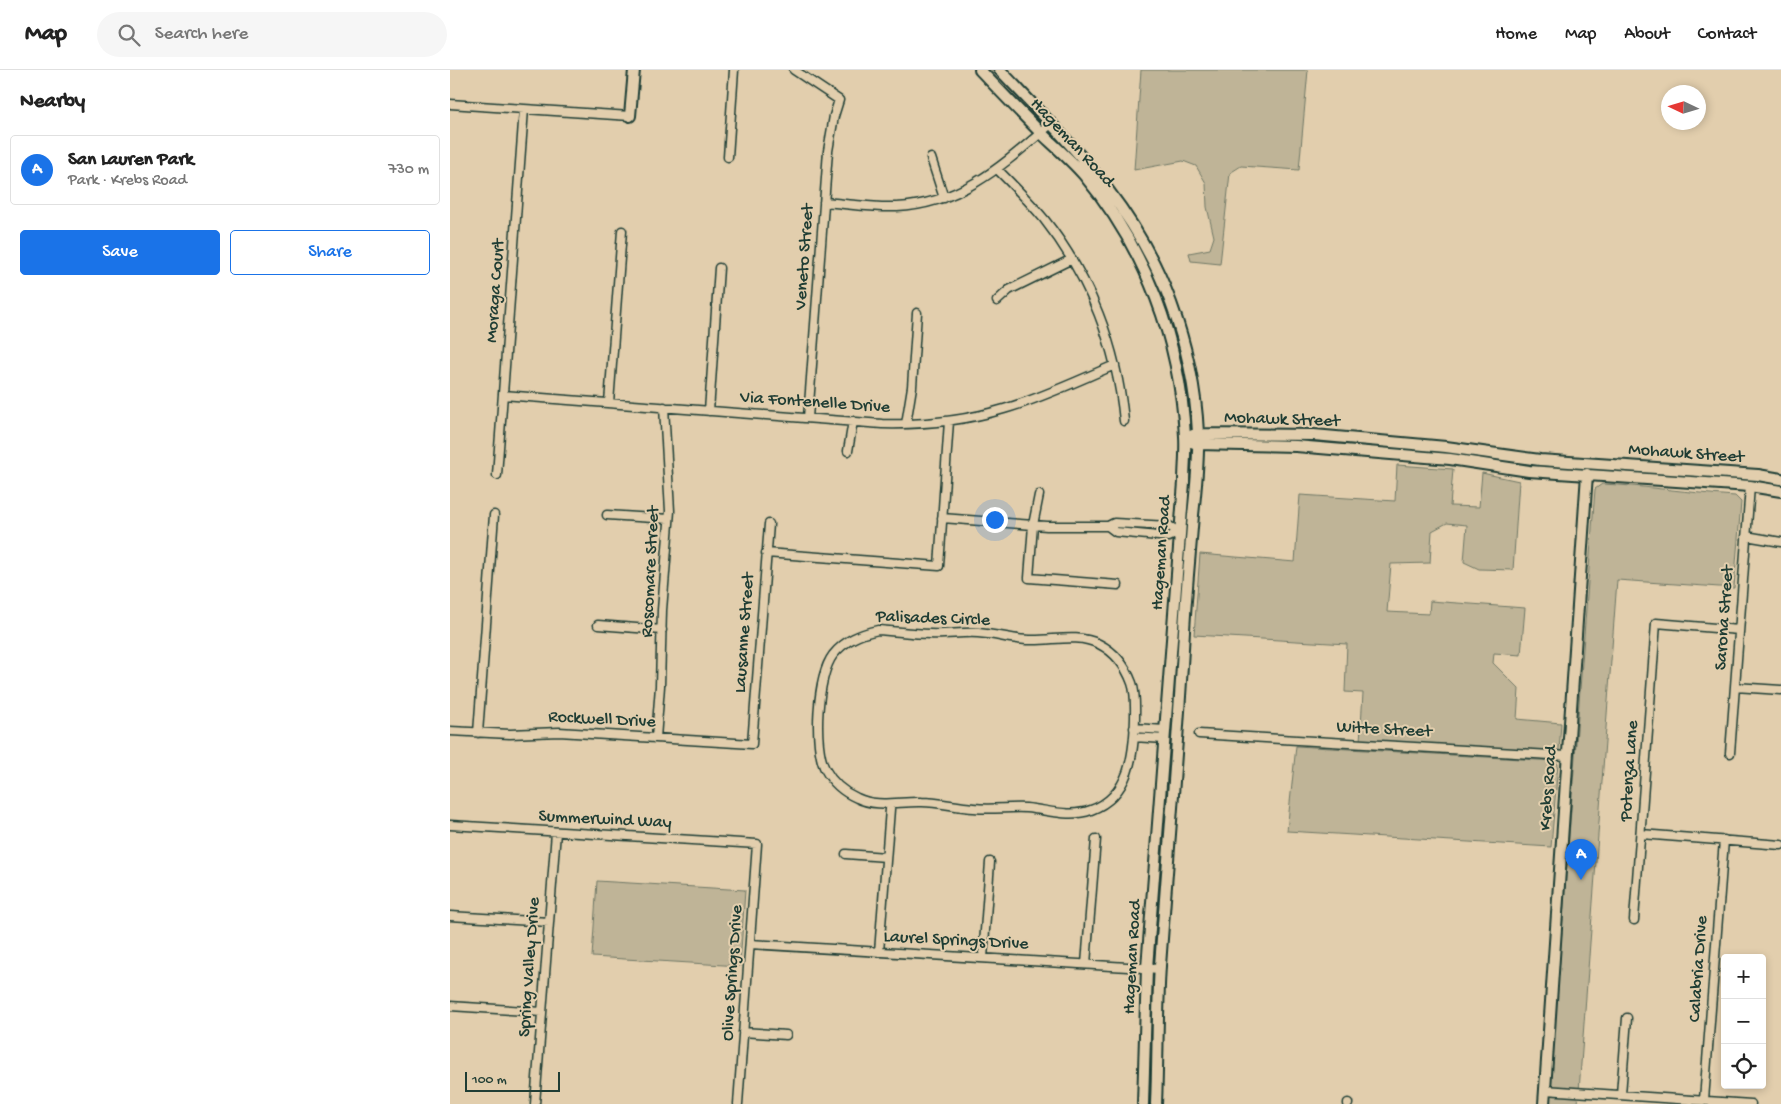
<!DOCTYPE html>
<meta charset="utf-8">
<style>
:root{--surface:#fff;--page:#f6f6f6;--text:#222;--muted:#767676;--line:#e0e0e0;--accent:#1a73e8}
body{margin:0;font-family:"Gochi Hand",sans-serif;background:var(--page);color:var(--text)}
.controls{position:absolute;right:15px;bottom:15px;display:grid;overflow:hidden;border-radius:5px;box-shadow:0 2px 8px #0003}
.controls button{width:45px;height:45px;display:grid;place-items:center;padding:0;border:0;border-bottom:1px solid var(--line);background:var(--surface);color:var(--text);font:25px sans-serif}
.compass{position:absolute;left:1211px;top:15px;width:45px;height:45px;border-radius:50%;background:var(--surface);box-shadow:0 2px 8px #0003;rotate:274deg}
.scale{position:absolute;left:15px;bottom:12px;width:95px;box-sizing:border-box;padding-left:5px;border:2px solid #1f3d34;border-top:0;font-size:14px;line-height:18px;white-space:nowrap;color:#1f3d34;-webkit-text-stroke:4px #e2cead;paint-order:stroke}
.you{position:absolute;left:544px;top:449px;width:18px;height:18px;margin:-12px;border:4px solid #fff;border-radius:50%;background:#1a73e8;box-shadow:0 0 0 8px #1a73e833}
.badge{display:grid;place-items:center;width:32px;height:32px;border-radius:50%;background:var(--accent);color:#fff;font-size:16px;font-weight:700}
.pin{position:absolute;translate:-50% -41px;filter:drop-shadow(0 1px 2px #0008)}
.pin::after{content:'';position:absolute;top:26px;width:18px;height:15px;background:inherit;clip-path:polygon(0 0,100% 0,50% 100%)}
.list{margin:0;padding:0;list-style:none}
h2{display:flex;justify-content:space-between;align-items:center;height:65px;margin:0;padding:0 20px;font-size:21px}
h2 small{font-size:16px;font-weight:400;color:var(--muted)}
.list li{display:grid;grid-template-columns:32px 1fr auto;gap:15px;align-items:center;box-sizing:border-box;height:70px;margin:0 10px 10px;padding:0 10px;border:1px solid var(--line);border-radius:5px}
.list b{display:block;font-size:19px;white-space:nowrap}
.list p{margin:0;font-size:16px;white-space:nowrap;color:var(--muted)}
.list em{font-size:16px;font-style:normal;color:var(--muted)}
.actions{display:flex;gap:10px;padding:15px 20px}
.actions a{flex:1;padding:11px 0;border:1px solid var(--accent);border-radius:5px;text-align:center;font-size:18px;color:var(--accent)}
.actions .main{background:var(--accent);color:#fff}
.icon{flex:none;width:28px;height:28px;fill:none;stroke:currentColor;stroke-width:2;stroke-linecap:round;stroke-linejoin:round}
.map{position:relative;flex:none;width:1331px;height:1034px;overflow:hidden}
header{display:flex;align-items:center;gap:30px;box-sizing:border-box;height:70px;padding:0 25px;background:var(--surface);border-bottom:1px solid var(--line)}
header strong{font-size:24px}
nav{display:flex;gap:28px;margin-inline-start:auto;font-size:18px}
.search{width:350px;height:45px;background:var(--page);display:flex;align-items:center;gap:12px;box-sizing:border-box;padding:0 18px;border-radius:28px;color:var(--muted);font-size:19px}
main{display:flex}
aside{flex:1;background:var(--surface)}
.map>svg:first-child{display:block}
.green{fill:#bfb497;stroke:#6f7866}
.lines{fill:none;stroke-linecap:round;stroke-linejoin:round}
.street-casing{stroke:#1f3d34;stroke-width:11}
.secondary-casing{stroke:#1f3d34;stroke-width:14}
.street{stroke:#e2cead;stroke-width:8}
.secondary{stroke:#e2cead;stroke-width:10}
.labels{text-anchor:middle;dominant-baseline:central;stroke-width:4;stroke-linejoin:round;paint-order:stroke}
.street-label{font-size:18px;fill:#1f3d34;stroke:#e2cead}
</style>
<header>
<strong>Map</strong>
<div class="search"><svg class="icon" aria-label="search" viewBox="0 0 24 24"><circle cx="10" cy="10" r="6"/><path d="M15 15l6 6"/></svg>Search here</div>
<nav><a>Home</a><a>Map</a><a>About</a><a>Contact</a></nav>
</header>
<main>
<aside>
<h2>Nearby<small></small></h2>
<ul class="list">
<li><span class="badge">A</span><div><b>San Lauren Park</b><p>Park · Krebs Road</p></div><em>730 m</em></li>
</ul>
<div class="actions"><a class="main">Save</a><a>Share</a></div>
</aside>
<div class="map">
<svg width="1331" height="1034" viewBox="0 0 1331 1034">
<rect width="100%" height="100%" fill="#e2cead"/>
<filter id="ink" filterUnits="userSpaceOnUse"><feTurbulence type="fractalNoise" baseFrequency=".02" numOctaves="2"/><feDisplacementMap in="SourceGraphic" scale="10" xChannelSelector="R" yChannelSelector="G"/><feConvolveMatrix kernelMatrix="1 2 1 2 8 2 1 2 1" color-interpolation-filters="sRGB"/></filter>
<g filter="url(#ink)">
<path class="green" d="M538,0H543L578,35L584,43L583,45Z
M691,0H858L849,100L791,96L780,103L770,194L741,191L739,183L760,179L764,167L757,137L756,113L746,96L733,91L684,100Z
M947,395L1003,399L1000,436L1029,437L1032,403L1069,411L1063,500L1029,499L1014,492L1017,455L997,453L982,461L980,493L941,494L937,542L979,544L980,531L1075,538L1071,585L1044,583L1043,593L1069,619L1067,649L1111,653L1109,681L910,671L913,623L895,622L897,574L744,565L750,484L845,492L850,425L945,431Z
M1152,414C1196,416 1240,423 1285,426L1291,432L1284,518L1167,510L1128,1034H1099L1145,419Z
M846,676L1105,691L1108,694L1101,777L837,761Z
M147,811L295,820L290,896L142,887Z"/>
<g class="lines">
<g class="street-casing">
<path id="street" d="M344,0L389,30L384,46L378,81L358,348
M0,34L180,46
M278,87L284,0
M481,88L494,128
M547,99C563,115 579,131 594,149C640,207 667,277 674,351
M374,132C398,134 423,138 447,137C512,134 554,94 601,54
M547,231L559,220L622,189
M53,325L432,354C474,355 514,351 554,339C592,328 629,310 665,295
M159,333L172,161
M259,341L269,198
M456,354L462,317L467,243
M398,381L403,351
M47,405L74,39
M589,425L583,455L579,508L668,515
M157,445L219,449
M492,448L597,456H658L664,453L719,456L729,462
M658,456L666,462L719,467L729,462
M1296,466L1331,472
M316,483L489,496L499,351
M148,555L212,560
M428,560C445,561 463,564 480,564C496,565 512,562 528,563C546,564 563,570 580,570C603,571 627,563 649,574C665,582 676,597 682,613C686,624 685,637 685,648C684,684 680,726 641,740C620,748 598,740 576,738C559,737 541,740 524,738C506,737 489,732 472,732C450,731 427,738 407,728C393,722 382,712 375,699C363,676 367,606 383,585C395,570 410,564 428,560Z
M1285,617L1331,620
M684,658L715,660
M0,661L60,664L109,662L302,674L319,454
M28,663L44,445
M749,664L1117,686
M684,667L714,669
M206,668L210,616L212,540L220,441L214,337
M1280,683L1300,416
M0,755L307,774L288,1034
M1191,764L1331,775
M396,784L436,787
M0,846L99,852
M1184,850L1206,553L1289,560
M300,874L710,899
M429,882L440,739
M533,888L540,792
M636,894L646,769
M0,936L92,942
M293,962L336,965
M1095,1020L1301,1034
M1171,1024L1177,948
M1254,1030L1274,770
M85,1034L106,762
M898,1034V1033"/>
</g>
<g class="secondary-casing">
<path id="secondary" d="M530,0C550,21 570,42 591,63C606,77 621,90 634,105C696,179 730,271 735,366C736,381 734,397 734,412L697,898L693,1034
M550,0C620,74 685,135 721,233C736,274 746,319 748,363C749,390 746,418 743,445C740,484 736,522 734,561C728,673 718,784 710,896C707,942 708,988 706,1034
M180,46L184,0
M743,365L748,364L864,365L996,377L1090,390L1308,405L1331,409
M742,372L747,374L846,376L1000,389L1079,401L1300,416L1331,421
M1094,1034L1137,404"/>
</g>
<use href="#street" class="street"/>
<use href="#secondary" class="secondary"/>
</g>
</g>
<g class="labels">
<g class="street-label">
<text transform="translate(622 73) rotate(47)">Hageman Road</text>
<text transform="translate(355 187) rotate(-86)">Veneto Street</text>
<text transform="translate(46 221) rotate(-86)">Moraga Court</text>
<text transform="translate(365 333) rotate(4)">Via Fontenelle Drive</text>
<text transform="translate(832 350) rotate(2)">Mohawk Street</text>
<text transform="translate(1236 384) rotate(4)">Mohawk Street</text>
<text transform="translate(712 483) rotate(-86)">Hageman Road</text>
<text transform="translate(201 502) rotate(-87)">Roscomare Street</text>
<text transform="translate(1275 548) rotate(-86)">Sarona Street</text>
<text transform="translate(483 549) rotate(2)">Palisades Circle</text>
<text transform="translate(295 563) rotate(-86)">Lausanne Street</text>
<text transform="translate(152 650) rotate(3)">Rockwell Drive</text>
<text transform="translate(934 660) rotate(3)">Witte Street</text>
<text transform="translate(1180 701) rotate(-86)">Potenza Lane</text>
<text transform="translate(1099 718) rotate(-86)">Krebs Road</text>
<text transform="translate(155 750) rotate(3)">Summerwind Way</text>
<text transform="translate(506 871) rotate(3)">Laurel Springs Drive</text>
<text transform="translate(683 887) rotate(-87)">Hageman Road</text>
<text transform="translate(80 897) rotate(-86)">Spring Valley Drive</text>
<text transform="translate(1249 899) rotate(-86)">Calabria Drive</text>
<text transform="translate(283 903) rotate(-86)">Olive Springs Drive</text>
</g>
</g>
</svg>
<div class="controls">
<button>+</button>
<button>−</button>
<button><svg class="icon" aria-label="locate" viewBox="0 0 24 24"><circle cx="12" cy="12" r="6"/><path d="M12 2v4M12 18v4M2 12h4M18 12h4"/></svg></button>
</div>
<svg class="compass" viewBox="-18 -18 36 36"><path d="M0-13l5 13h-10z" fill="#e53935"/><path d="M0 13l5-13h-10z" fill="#767676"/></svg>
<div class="scale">100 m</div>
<div class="you"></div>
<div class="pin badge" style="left:1131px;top:810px">A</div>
</div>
</main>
